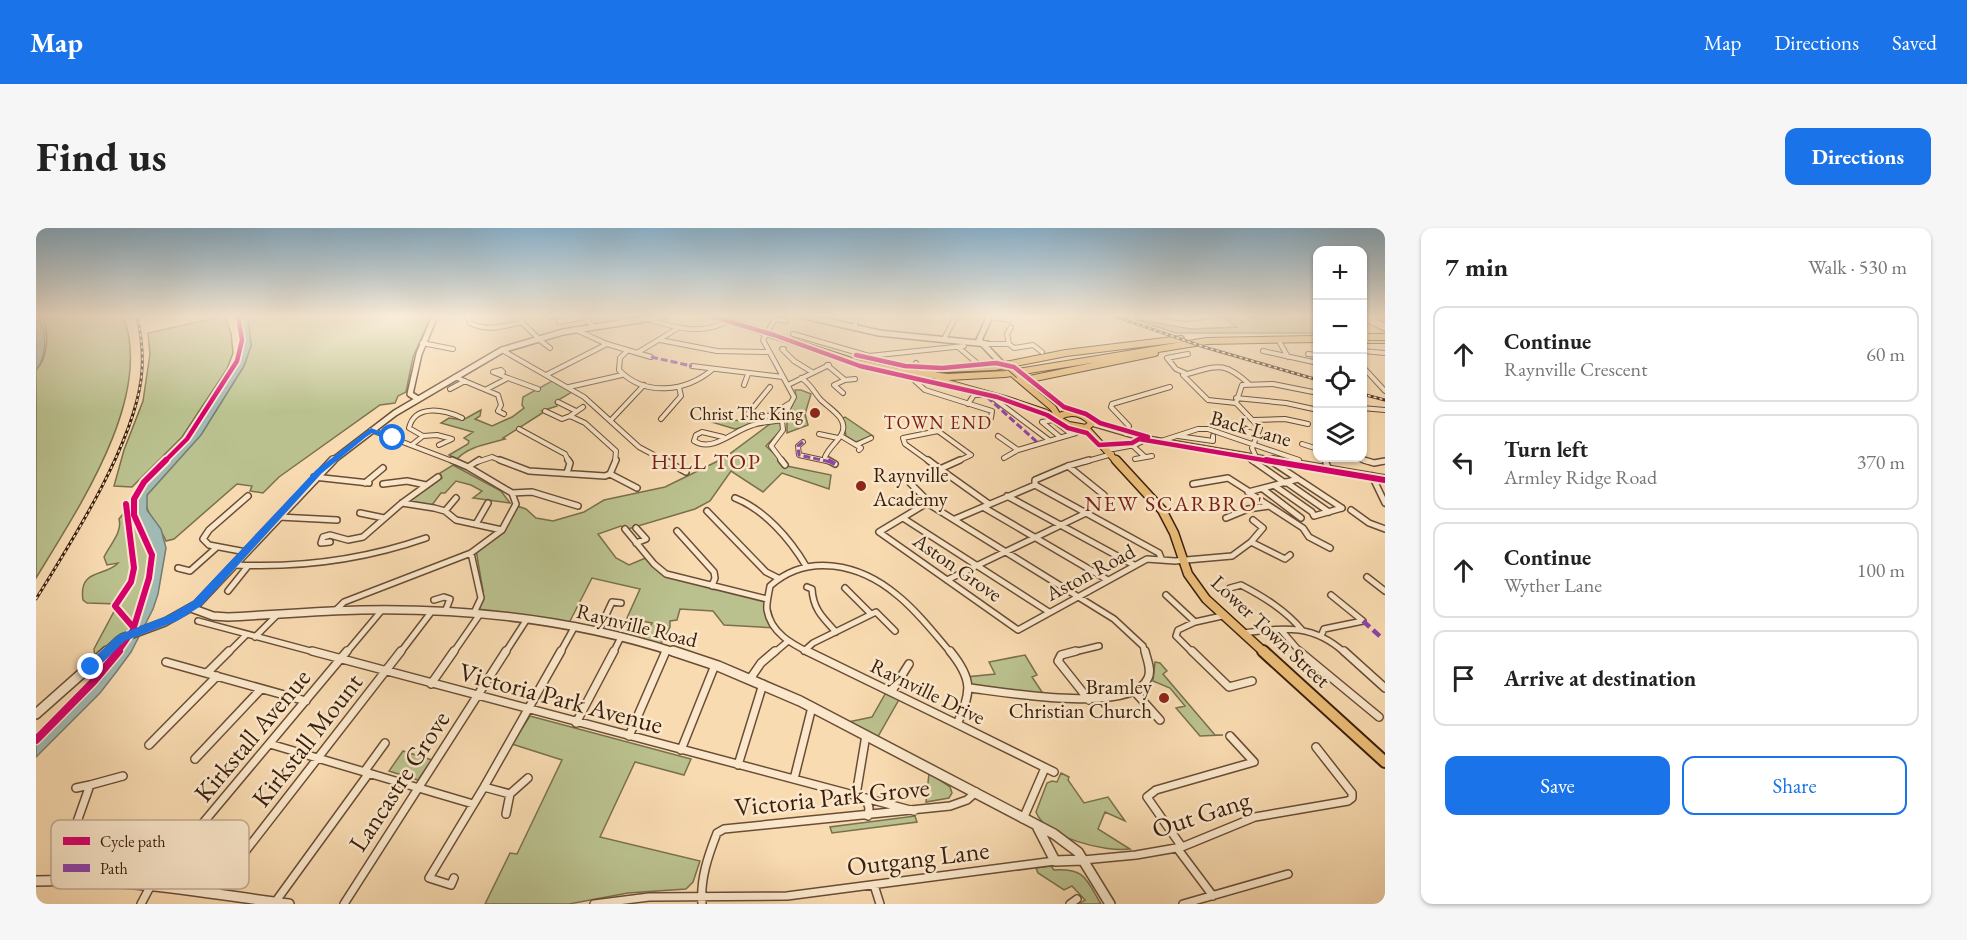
<!DOCTYPE html>
<meta charset="utf-8">
<style>
:root{--surface:#fff;--page:#f6f6f6;--text:#222;--muted:#767676;--line:#e0e0e0;--accent:#1a73e8}
body{margin:0;font-family:"EB Garamond",serif;background:var(--page);color:var(--text)}
.controls{position:absolute;right:18px;top:18px;display:grid;overflow:hidden;border-radius:12px;box-shadow:0 2px 4px #0004}
.controls button{width:54px;height:54px;display:grid;place-items:center;padding:0;border:0;border-bottom:2px solid var(--line);background:var(--surface);color:var(--text);font:30px sans-serif}
.stop{position:absolute;width:18px;height:18px;margin:-14px;border:4px solid #1a73e8;border-radius:50%;background:#fff}
.stop.end{background:#1a73e8;border-color:#fff;box-shadow:0 2px 6px #0008}
.list{margin:0;padding:0;list-style:none}
h2{display:flex;justify-content:space-between;align-items:center;height:78px;margin:0;padding:0 24px;font-size:26px}
h2 small{font-size:20px;font-weight:400;color:var(--muted)}
.list li{display:grid;grid-template-columns:39px 1fr auto;gap:18px;align-items:center;box-sizing:border-box;height:96px;margin:0 12px 12px;padding:0 12px;border:2px solid var(--line);border-radius:12px}
.list b{display:block;font-size:22px;white-space:nowrap}
.list p{margin:0;font-size:20px;white-space:nowrap;color:var(--muted)}
.list em{font-size:20px;font-style:normal;color:var(--muted)}
.actions{display:flex;gap:12px;padding:18px 24px}
.actions a{flex:1;padding:14px 0;border:2px solid var(--accent);border-radius:12px;text-align:center;font-size:21px;color:var(--accent)}
.actions .main{background:var(--accent);color:#fff}
.icon{flex:none;width:33px;height:33px;fill:none;stroke:currentColor;stroke-width:2;stroke-linecap:round;stroke-linejoin:round}
.map{position:relative;flex:none;width:1349px;height:676px;overflow:hidden;border-radius:12px}
header{display:flex;align-items:center;gap:36px;box-sizing:border-box;height:84px;padding:0 30px;background:var(--accent);color:#fff}
header strong{font-size:28px}
nav{display:flex;gap:33px;margin-inline-start:auto;font-size:21px}
.intro{display:flex;align-items:center;justify-content:space-between;box-sizing:border-box;height:144px;padding:0 36px}
h1{margin:0;font-size:42px}
.button{padding:15px 27px;border-radius:12px;background:var(--accent);color:#fff;font-size:21px;font-weight:700}
main{display:flex;gap:36px;padding:0 36px}
aside{flex:1;background:var(--surface);border-radius:12px;box-shadow:0 2px 4px #0004}
.map>svg:first-child{display:block}
.green{fill:#bac18e;stroke:#7a704d;stroke-width:1.5}
.water{fill:#a0b9b3;stroke:#777b70;stroke-width:1.5}
.lines{fill:none;stroke-linecap:round;stroke-linejoin:round}
.minor-far2-casing{stroke:#6a4d35;stroke-width:6}
.minor-far1-casing{stroke:#6a4d35;stroke-width:8}
.minor-casing{stroke:#6a4d35;stroke-width:10}
.tertiary-far2-casing{stroke:#6a4d35;stroke-width:8}
.tertiary-far1-casing{stroke:#6a4d35;stroke-width:10}
.tertiary-casing{stroke:#6a4d35;stroke-width:12}
.primary-far2-casing{stroke:#3a1e0c;stroke-width:8}
.primary-far1-casing{stroke:#3a1e0c;stroke-width:11}
.primary-casing{stroke:#3a1e0c;stroke-width:14}
.trunk-casing{stroke:#3a1e0c;stroke-width:9}
.minor-far2{stroke:#fbe8cc;stroke-width:4}
.minor-far1{stroke:#fbe8cc;stroke-width:5}
.minor{stroke:#fbe8cc;stroke-width:7}
.tertiary-far2{stroke:#fbe8cc;stroke-width:5}
.tertiary-far1{stroke:#fbe8cc;stroke-width:7}
.tertiary{stroke:#fbe8cc;stroke-width:9}
.primary-far2{stroke:#ecbe78;stroke-width:6}
.primary-far1{stroke:#ecbe78;stroke-width:8}
.primary{stroke:#ecbe78;stroke-width:10}
.trunk{stroke:#ecbe78;stroke-width:7}
.rail-casing{stroke:#3a1e0c;stroke-width:3}
.rail{stroke:#fbe8cc;stroke-width:1.5;stroke-dasharray:3;stroke-linecap:butt}
.primary-bridge-casing{stroke:#3a1e0c;stroke-width:8;stroke-linecap:butt}
.primary-bridge{stroke:#ecbe78;stroke-width:6}
.quiet-far1{stroke:#8e44ad;stroke-width:3;stroke-dasharray:7 3;stroke-linecap:butt}
.quiet{stroke:#8e44ad;stroke-width:4.5;stroke-dasharray:9 4.5;stroke-linecap:butt}
.cycleway-far2-casing{stroke:#fbe8cc;stroke-width:8}
.cycleway-far1-casing{stroke:#fbe8cc;stroke-width:10}
.cycleway-casing{stroke:#fbe8cc;stroke-width:11}
.cycleway-far2{stroke:#d6006c;stroke-width:4.5}
.cycleway-far1{stroke:#d6006c;stroke-width:6}
.cycleway{stroke:#d6006c;stroke-width:8}
.route{fill:#1a73e8}
.poi-dot{fill:#8f2418;stroke:#fbe8cc;stroke-width:2}
.labels{text-anchor:middle;dominant-baseline:central;stroke-width:5;stroke-linejoin:round;paint-order:stroke}
.far-poi-label{font-size:18px;fill:#3a1e0c;stroke:#fbe8cc;text-anchor:end}
.far-neighbourhood-label{font-size:18px;letter-spacing:1.5px;fill:#7a1f14;stroke:#fbe8cc}
.street-label{font-size:21px;fill:#3a1e0c;stroke:#fbe8cc}
.poi-label{font-size:21px;fill:#3a1e0c;stroke:#fbe8cc;text-anchor:start}
.neighbourhood-label{font-size:22px;letter-spacing:1.5px;fill:#7a1f14;stroke:#fbe8cc}
.near-street-label{font-size:26px;fill:#3a1e0c;stroke:#fbe8cc}
.key{fill:#fbe8cc;stroke:#c1ab92;stroke-width:1.5}
.key-label{font-size:16px;fill:#3a1e0c}
</style>
<header>
<strong>Map</strong>
<nav><a>Map</a><a>Directions</a><a>Saved</a></nav>
</header>
<div class="intro"><h1>Find us</h1><a class="button">Directions</a></div>
<main>
<div class="map">
<svg width="1349" height="676" viewBox="0 0 1349 676">
<rect width="100%" height="100%" fill="#f9dbb1"/>
<filter id="stains"><feTurbulence type="fractalNoise" baseFrequency=".00333" numOctaves="4"/><feColorMatrix values="0 0 0 0 .2 0 0 0 0 .09 0 0 0 0 .02 0 0 0 .5 -.17"/></filter>
<radialGradient id="worn" r=".72"><stop offset=".6" stop-color="#630" stop-opacity="0"/><stop offset="1" stop-color="#630" stop-opacity=".3"/></radialGradient>
<path class="green" d="M0,88H87C119,168 41,282 0,350V142C11,131 13,108 8,94L0,91Z
M189,88L195,105L197,125L191,141L146,209L96,259L78,258L88,222L107,173L114,126L112,105Z
M212,88H395L377,129L370,164L362,168L359,175L344,177L243,249L227,265L214,263L216,258L201,256L138,311L130,313C124,297 106,285 111,267L165,206L208,138L215,118Z
M1184,88L1209,94L1213,89L1219,88L1281,90V105H1140L1098,91L1155,101L1201,99L1189,91L1181,90Z
M516,153L536,164L519,174L521,178L506,183L508,184L467,210L469,211C452,216 433,218 421,231L413,227L432,216L433,213L428,210L437,204L405,195L413,190L427,192L445,182L444,188L439,191L456,198L476,189L488,180L486,177L487,169Z
M759,162H765L775,166L769,186L772,197L751,205V187L760,169Z
M742,185L738,192L699,201L672,193L677,188L704,193L710,186L731,190Z
M809,189L837,208L820,214L810,208L807,190Z
M746,192L747,200L730,218L751,238L795,247L793,261L746,245L727,264L695,243L674,273L659,281L592,301L585,298L562,306L580,330L593,337L612,329L630,346L731,371L740,400L688,397L677,383L644,381L641,392L634,393V399L623,419L606,414L616,395L591,390L604,361L556,350L532,397L443,383L447,363L440,322L466,301L481,278L490,281L500,290L517,293L548,284L568,272L629,259L688,230L738,193Z
M417,237L465,263L474,275L437,270L446,263L435,257L420,253L409,265H405L396,277L373,273L406,250L404,245Z
M95,276C96,292 107,304 112,319C119,347 102,379 91,404L80,409L59,430L58,421L82,376L51,375L47,372C42,340 70,349 82,335L71,337L68,329C73,318 87,304 83,291Z
M989,427L1001,447L996,449L1010,470L934,460L930,449L959,446L953,434Z
M1119,434L1124,435L1131,443L1127,446L1179,507H1187L1164,508L1140,480L1149,478L1134,460L1117,453Z
M852,461L865,468L840,512L807,495L836,489Z
M494,488L655,531L648,547L599,534L564,609L664,633L657,654L650,661L592,665L533,676H449L474,625L481,626L526,532L476,516Z
M367,523L396,532L382,552L353,543Z
M893,545L914,559L916,565L913,570L890,574Z
M1025,545L1033,549L1032,552L1048,575L1072,569L1089,593L1069,584L1062,601L1094,621C1068,624 1010,610 1000,584L1011,555L1016,553L1021,554Z
M879,588L881,594L796,605L794,599Z
M1015,638L1018,642C1049,640 1050,651 1065,676H1043L1049,672L1036,658L1028,662L1002,645L1000,640Z"/>
<path class="water" d="M203,88H212L215,118L208,138L165,207L111,267V282L125,301L130,320L122,366L117,381L95,424L81,443L64,465L0,529V514L54,459L95,410C103,393 120,346 118,327C116,306 91,289 101,267C110,247 132,233 147,217C164,198 174,176 187,156C194,146 202,136 206,124C209,112 206,100 203,88Z
M0,93L5,95C11,108 10,130 0,142Z"/>
<g class="lines">
<g class="minor-far2-casing">
<path id="minor-far2" d="M432,88L434,95C452,104 468,98 487,94
M479,88L501,109
M584,88L591,94
M1128,88L1152,91L1178,88
M515,89L518,88
M954,89L973,92
M611,91C640,100 666,108 694,92
M523,94L548,89L557,98
M819,100L820,88
M538,101L571,116L615,129
M1326,103L1339,108
M757,106L833,128L928,118
M501,110L514,120
M908,111L920,88
M624,112L681,123L731,124
M386,115L417,121
M1244,115L1252,129
M951,116H973L978,120L997,117L1006,124
M973,116L971,106L975,99
M922,119L941,135L926,138
M748,121H746L758,133L776,144
M466,122L548,169L603,219L631,234
M591,123L584,130L583,142C609,169 650,164 677,141
M1227,123L1282,135
M1326,123L1349,125
M601,125L642,100
M1272,126L1282,127
M880,135L883,139L890,140
M791,137L809,152L798,157L807,165
M656,138L747,149
M1326,138L1349,163
M1149,145L1140,141L1131,130L1152,126
M510,147L571,116
M419,149L462,167L465,177L462,183L468,186
M472,150L502,161
M765,150C775,156 777,163 784,171C792,180 813,190 806,205C802,214 793,219 789,229
M809,152L819,151
M885,153H879L889,162L956,183L955,190
M754,156L793,137
M708,157L712,146
M533,159L586,147
M734,159L712,186L733,188L754,175
M414,161L429,153
M451,161L472,150L457,144L465,142L467,144L464,146
M957,170L1013,212
M1200,170L1250,175L1282,182
M522,174L540,183
M1200,175L1172,172L1147,147C1180,139 1186,131 1213,156
M932,176L938,167H948
M547,179L534,188L549,195L580,223L579,234
M1326,180L1349,182
M509,183L526,191L534,188
M576,191L608,157
M625,191L645,168L643,159
M1217,192L1249,191L1272,196
M1006,194L1017,192L1035,206
M1006,194L1024,209
M1191,196L1222,207
M483,201L529,226L533,234
M335,202L419,234
M783,206L802,210
M1090,206L1093,198L1075,179L1076,176L1134,159
M387,208L401,207L416,211L403,217
M805,208L825,220L823,222
M962,208L982,222L1040,205L1042,201
M1142,208L1177,213V208
M687,209L666,204L660,207L658,213C677,225 698,202 717,197C726,194 736,194 746,192
M1125,213L1162,201H1172L1263,232
M767,214L762,218L763,227L795,234
M377,216L387,208L373,200C379,175 409,182 426,190
M1266,216L1282,221
M820,217L835,210
M1096,217L1109,229
M1072,222L1099,217L1111,211
M1211,229L1218,234
M1220,229L1216,220L1224,200L1200,175L1206,157L1237,156L1282,165
M968,230L982,222
M1288,230L1290,234
M1320,230L1333,234
M1099,231L1116,228
M441,234L456,229L468,234
M747,234L735,218L747,202L746,192L758,169L727,112L739,91L750,93
M894,234L869,216L867,210L902,203L935,227L920,234
M1048,234L1076,226
M1345,234L1349,233"/>
</g>
<g class="minor-far1-casing">
<path id="minor-far1" d="M464,232L493,243L569,248L574,246L580,232
M628,232L650,244
M745,232L749,237
M792,232L799,236
M892,232L904,241
M1216,232L1249,255
M1289,232L1293,242
M1328,232L1338,235L1349,233
M1235,233L1306,280
M1032,238L1068,267
M432,239L443,232
M904,241L953,276
M904,241L924,232
M531,245L534,235L532,232
M574,246L601,260
M1336,248L1349,275
M278,249L333,255
M1250,254L1293,284
M329,255L347,240
M874,255L890,271L891,275L1078,391L1107,418L1109,425
M347,256L371,253L390,257
M1157,256L1192,250L1214,264
M999,257L1123,325L1125,330
M999,257V252L1032,238L1053,232
M1239,258L1276,284L1278,288L1306,280
M1227,261L1265,290
M1212,264L1267,300L1273,309L1294,320
M1212,264L1262,251
M476,265L496,264L542,278
M971,268L1098,337
M699,270C729,282 754,311 770,338
M366,275L398,280L409,283L420,292L466,302
M891,275L843,304L982,402L1111,331L1139,333L1196,328L1215,314L1227,300L1217,292
M947,279L1070,351
M1315,282L1333,295L1349,301
M409,283L420,270
M671,283L730,344L742,350
M324,285L348,290
M243,289L301,292
M867,290L1013,384
M1190,290L1212,281L1233,278
M919,291L999,257
M440,296L452,275
M600,300L610,311L600,315
M589,301L618,336L630,346L731,371
M641,303L678,344L679,350L676,358
M294,314L285,315L287,309L294,307L312,312L327,309L366,275L402,249
M1215,314L1249,331L1254,327
M210,324L173,317L167,311L173,302L212,268
M435,325L445,370L438,385
M199,337C265,340 327,332 390,310
M142,340L154,343L181,319
M1331,349L1349,363
M911,352L1050,285
M771,359L776,361C777,381 787,390 800,404
M809,360L835,386
M1194,360L1205,357C1228,369 1249,382 1266,402
M192,363L212,338
M1130,367L1159,394
M398,372L408,369L414,371L409,384
M299,383L308,374L435,325L466,302L480,276L476,265L432,239L416,232
M162,393L282,425
M1245,402L1265,425
M562,404L576,374L585,375
M1207,405C1248,400 1276,395 1309,425
M1285,408L1288,401L1327,393L1295,367
M219,409L242,386
M768,423L777,415L840,384L859,403
M192,425L210,407
M310,425L346,382
M364,425L396,383
M417,425L444,386
M469,425L491,391
M524,425L539,398
M577,425L585,409
M629,425L631,421
M738,425L751,414
M774,425C756,416 735,405 731,382C730,375 733,365 734,358C772,324 824,336 861,367C881,383 898,405 915,425
M1034,425L1063,418
M1157,425L1140,408L1142,402L1159,394L1186,388"/>
</g>
<g class="minor-casing">
<path id="minor" d="M276,423L878,583
M771,423L921,496
M914,423C937,451 936,464 921,496
M1040,423L1025,427L1022,433L1053,472
M1156,423L1193,459L1216,453
M1263,423L1343,489
M1308,423L1349,460
M130,434L270,473
M171,445L193,423
M714,451L725,435L739,423
M395,456L418,423
M934,460C967,464 1097,487 1112,450C1116,442 1111,432 1109,423
M856,463L873,436
M1099,464L1124,492
M540,495L578,423
M921,496L1018,544
M593,508L630,423
M234,516L437,576
M113,517L181,448
M645,522L679,437
M159,531L225,461
M702,537L727,456
M328,544L349,515
M758,551L776,479
M448,559L474,566L470,586
M40,560L54,557
M474,566L492,550
M820,567L830,507
M830,570L833,580L832,588
M987,591L1009,540
M1146,619L1111,569L1120,562L1218,534L1194,508
M1141,620L1177,668
M1047,632L1100,627L1146,619L1219,589L1312,573L1316,570V565L1280,519
M418,650L415,657L393,650L448,559L525,423
M44,651L59,633L58,625L51,620L36,616V608L54,557L87,548
M838,657L844,676
M177,665L365,423
M240,673L333,545
M105,676L115,657L311,423
M308,676L470,423
M558,676L613,669L751,668L1019,633
M666,676C664,651 672,628 681,605L688,601L914,578L931,572L940,564
M1034,676L1041,671
M1147,676L1252,646"/>
</g>
<g class="tertiary-far2-casing">
<path id="tertiary-far2" d="M768,88L843,105L951,116
M954,88L943,112L967,137
M382,171L374,166L383,126L399,88
M1056,195L1111,211L1246,234
M295,234L359,185L466,122L527,104L629,88"/>
</g>
<g class="tertiary-far1-casing">
<path id="tertiary-far1" d="M1237,232L1349,251
M155,380L177,388L192,389C236,387 280,383 325,382C430,380 541,392 641,425
M69,425L86,410L129,394L161,376L297,232"/>
</g>
<g class="tertiary-casing">
<path id="tertiary" d="M637,423L682,438L764,473L1018,606L1042,624L1074,676
M0,486L71,423
M1002,600L1019,633L1047,632
M0,653C85,649 169,665 253,676"/>
</g>
<g class="primary-far2-casing">
<path id="primary-far2" d="M678,88L822,135L859,143L912,149L969,146L1171,113L1282,111
M1326,112H1349
M885,142L959,139L1030,125L1145,111
M978,147L1017,180L1024,191
M901,152L969,171L1008,184L1033,197L1050,200L1056,195C1047,185 1036,182 1024,188
M991,154L994,151L1119,125
M1050,200L1081,234"/>
</g>
<g class="primary-far1-casing">
<path id="primary-far1" d="M1080,232L1126,282L1138,305L1152,346L1170,371L1229,425"/>
</g>
<g class="primary-casing">
<path id="primary" d="M1227,423L1349,534"/>
</g>
<g class="trunk-casing">
<path id="trunk" d="M1342,88L1349,90
M1326,97L1349,108"/>
</g>
<use href="#minor-far2" class="minor-far2"/>
<use href="#minor-far1" class="minor-far1"/>
<use href="#minor" class="minor"/>
<use href="#tertiary-far2" class="tertiary-far2"/>
<use href="#tertiary-far1" class="tertiary-far1"/>
<use href="#tertiary" class="tertiary"/>
<use href="#primary-far2" class="primary-far2"/>
<use href="#primary-far1" class="primary-far1"/>
<use href="#primary" class="primary"/>
<use href="#trunk" class="trunk"/>
<g class="rail-casing">
<path id="rail" d="M1078,88L1168,119L1282,152
M1326,166L1349,172
M0,371C36,313 96,219 105,152C108,130 106,110 101,88"/>
</g>
<use href="#rail" class="rail"/>
<g class="primary-bridge-casing">
<path id="primary-bridge" d="M1332,109H1349
M974,139L983,147"/>
</g>
<use href="#primary-bridge" class="primary-bridge"/>
<path class="quiet-far1" d="M615,129L656,138
M951,169L1002,215
M767,214L762,218L763,227L795,234"/>
<path class="quiet" d="M792,232L799,236
M1327,393L1347,411"/>
<g class="cycleway-far2-casing">
<path id="cycleway-far2" d="M675,88L738,107L824,138L961,169L1011,187L1032,200L1051,205L1063,217L1096,215L1103,211L1239,234
M820,127L869,138L906,140L960,135L978,139L1028,179L1050,186L1064,195L1112,209
M128,234L151,211L201,133L206,112L202,88"/>
</g>
<g class="cycleway-far1-casing">
<path id="cycleway-far1" d="M1230,232L1349,252
M90,276L98,340L95,354L79,378L97,399
M81,425L97,402L113,350L116,327L98,287V271L108,254L130,232"/>
</g>
<g class="cycleway-casing">
<path id="cycleway" d="M0,512L57,454L83,423"/>
</g>
<use href="#cycleway-far2" class="cycleway-far2"/>
<use href="#cycleway-far1" class="cycleway-far1"/>
<use href="#cycleway" class="cycleway"/>
</g>
<linearGradient id="sky" x2="0" y2="1"><stop stop-color="#8bb6d3"/><stop offset="0.48" stop-color="#fcefdc"/><stop offset="1" stop-color="#fcefdc" stop-opacity="0"/></linearGradient>
<rect width="1349" height="183" fill="url(#sky)"/>
<path class="route" d="M335,200L361,210L357,212L336,205L330,209L286,245L165,378L141,393L89,413L59,442H51V436L82,407L133,387L157,373L280,242Z"/>
<g class="poi-dot">
<circle cx="779" cy="185" r="6"/>
<circle cx="825" cy="258" r="6"/>
<circle cx="1128" cy="470" r="6"/>
</g>
<g class="labels">
<g class="far-poi-label">
<text x="767" y="185">Christ The King</text>
</g>
<g class="far-neighbourhood-label">
<text x="902" y="194">TOWN END</text>
</g>
<g class="street-label">
<text transform="translate(1215 200) rotate(16)">Back Lane</text>
<text transform="translate(922 339) rotate(35)">Aston Grove</text>
<text transform="translate(1054 344) rotate(-28)">Aston Road</text>
<text transform="translate(601 397) rotate(14)">Raynville Road</text>
<text transform="translate(1235 403) rotate(43)">Lower Town Street</text>
<text transform="translate(892 463) rotate(26)">Raynville Drive</text>
</g>
<g class="poi-label">
<text x="837" y="246">Raynville<tspan x="837" dy="24">Academy</tspan></text>
<text x="1116" y="458" text-anchor="end">Bramley<tspan x="1116" dy="24">Christian Church</tspan></text>
</g>
<g class="neighbourhood-label">
<text x="670" y="233">HILL TOP</text>
<text x="1138" y="275">NEW SCARBRO'</text>
</g>
<g class="near-street-label">
<text transform="translate(525 470) rotate(15)">Victoria Park Avenue</text>
<text transform="translate(216 507) rotate(-50)">Kirkstall Avenue</text>
<text transform="translate(271 512) rotate(-52)">Kirkstall Mount</text>
<text transform="translate(363 553) rotate(-57)">Lancastre Grove</text>
<text transform="translate(796 569) rotate(-6)">Victoria Park Grove</text>
<text transform="translate(1165 586) rotate(-18)">Out Gang</text>
<text transform="translate(882 630) rotate(-7)">Outgang Lane</text>
</g>
</g>
<rect x="15" y="592" width="198" height="69" rx="9" class="key"/>
<rect x="27" y="609" width="27" height="8" fill="#d6006c"/>
<rect x="27" y="636" width="27" height="8" fill="#8e44ad"/>
<g class="key-label">
<text x="64" y="619">Cycle path</text>
<text x="64" y="646">Path</text>
</g>
<rect width="100%" height="100%" filter="url(#stains)"/>
<rect width="100%" height="100%" fill="url(#worn)"/>
</svg>
<div class="controls">
<button>+</button>
<button>−</button>
<button><svg class="icon" aria-label="locate" viewBox="0 0 24 24"><circle cx="12" cy="12" r="6"/><path d="M12 2v4M12 18v4M2 12h4M18 12h4"/></svg></button>
<button><svg class="icon" aria-label="layers" viewBox="0 0 24 24"><path d="M12 4l9 5-9 5-9-5zM3 14l9 5 9-5"/></svg></button>
</div>
<div class="stop" style="left:357px;top:210px"></div>
<div class="stop end" style="left:55px;top:439px"></div>
</div>
<aside>
<h2>7 min<small>Walk · 530 m</small></h2>
<ul class="list">
<li><svg class="icon" aria-label="ahead" viewBox="0 0 24 24"><path d="M12 20V5M6 11l6-6 6 6"/></svg><div><b>Continue</b><p>Raynville Crescent</p></div><em>60 m</em></li>
<li><svg class="icon" aria-label="left" viewBox="0 0 24 24"><path d="M17 20v-9H6M10 6l-5 5 5 5"/></svg><div><b>Turn left</b><p>Armley Ridge Road</p></div><em>370 m</em></li>
<li><svg class="icon" aria-label="ahead" viewBox="0 0 24 24"><path d="M12 20V5M6 11l6-6 6 6"/></svg><div><b>Continue</b><p>Wyther Lane</p></div><em>100 m</em></li>
<li><svg class="icon" aria-label="arrive" viewBox="0 0 24 24"><path d="M6 21V4h12l-3 4 3 4H6"/></svg><div><b>Arrive at destination</b></div></li>
</ul>
<div class="actions"><a class="main">Save</a><a>Share</a></div>
</aside>
</main>
